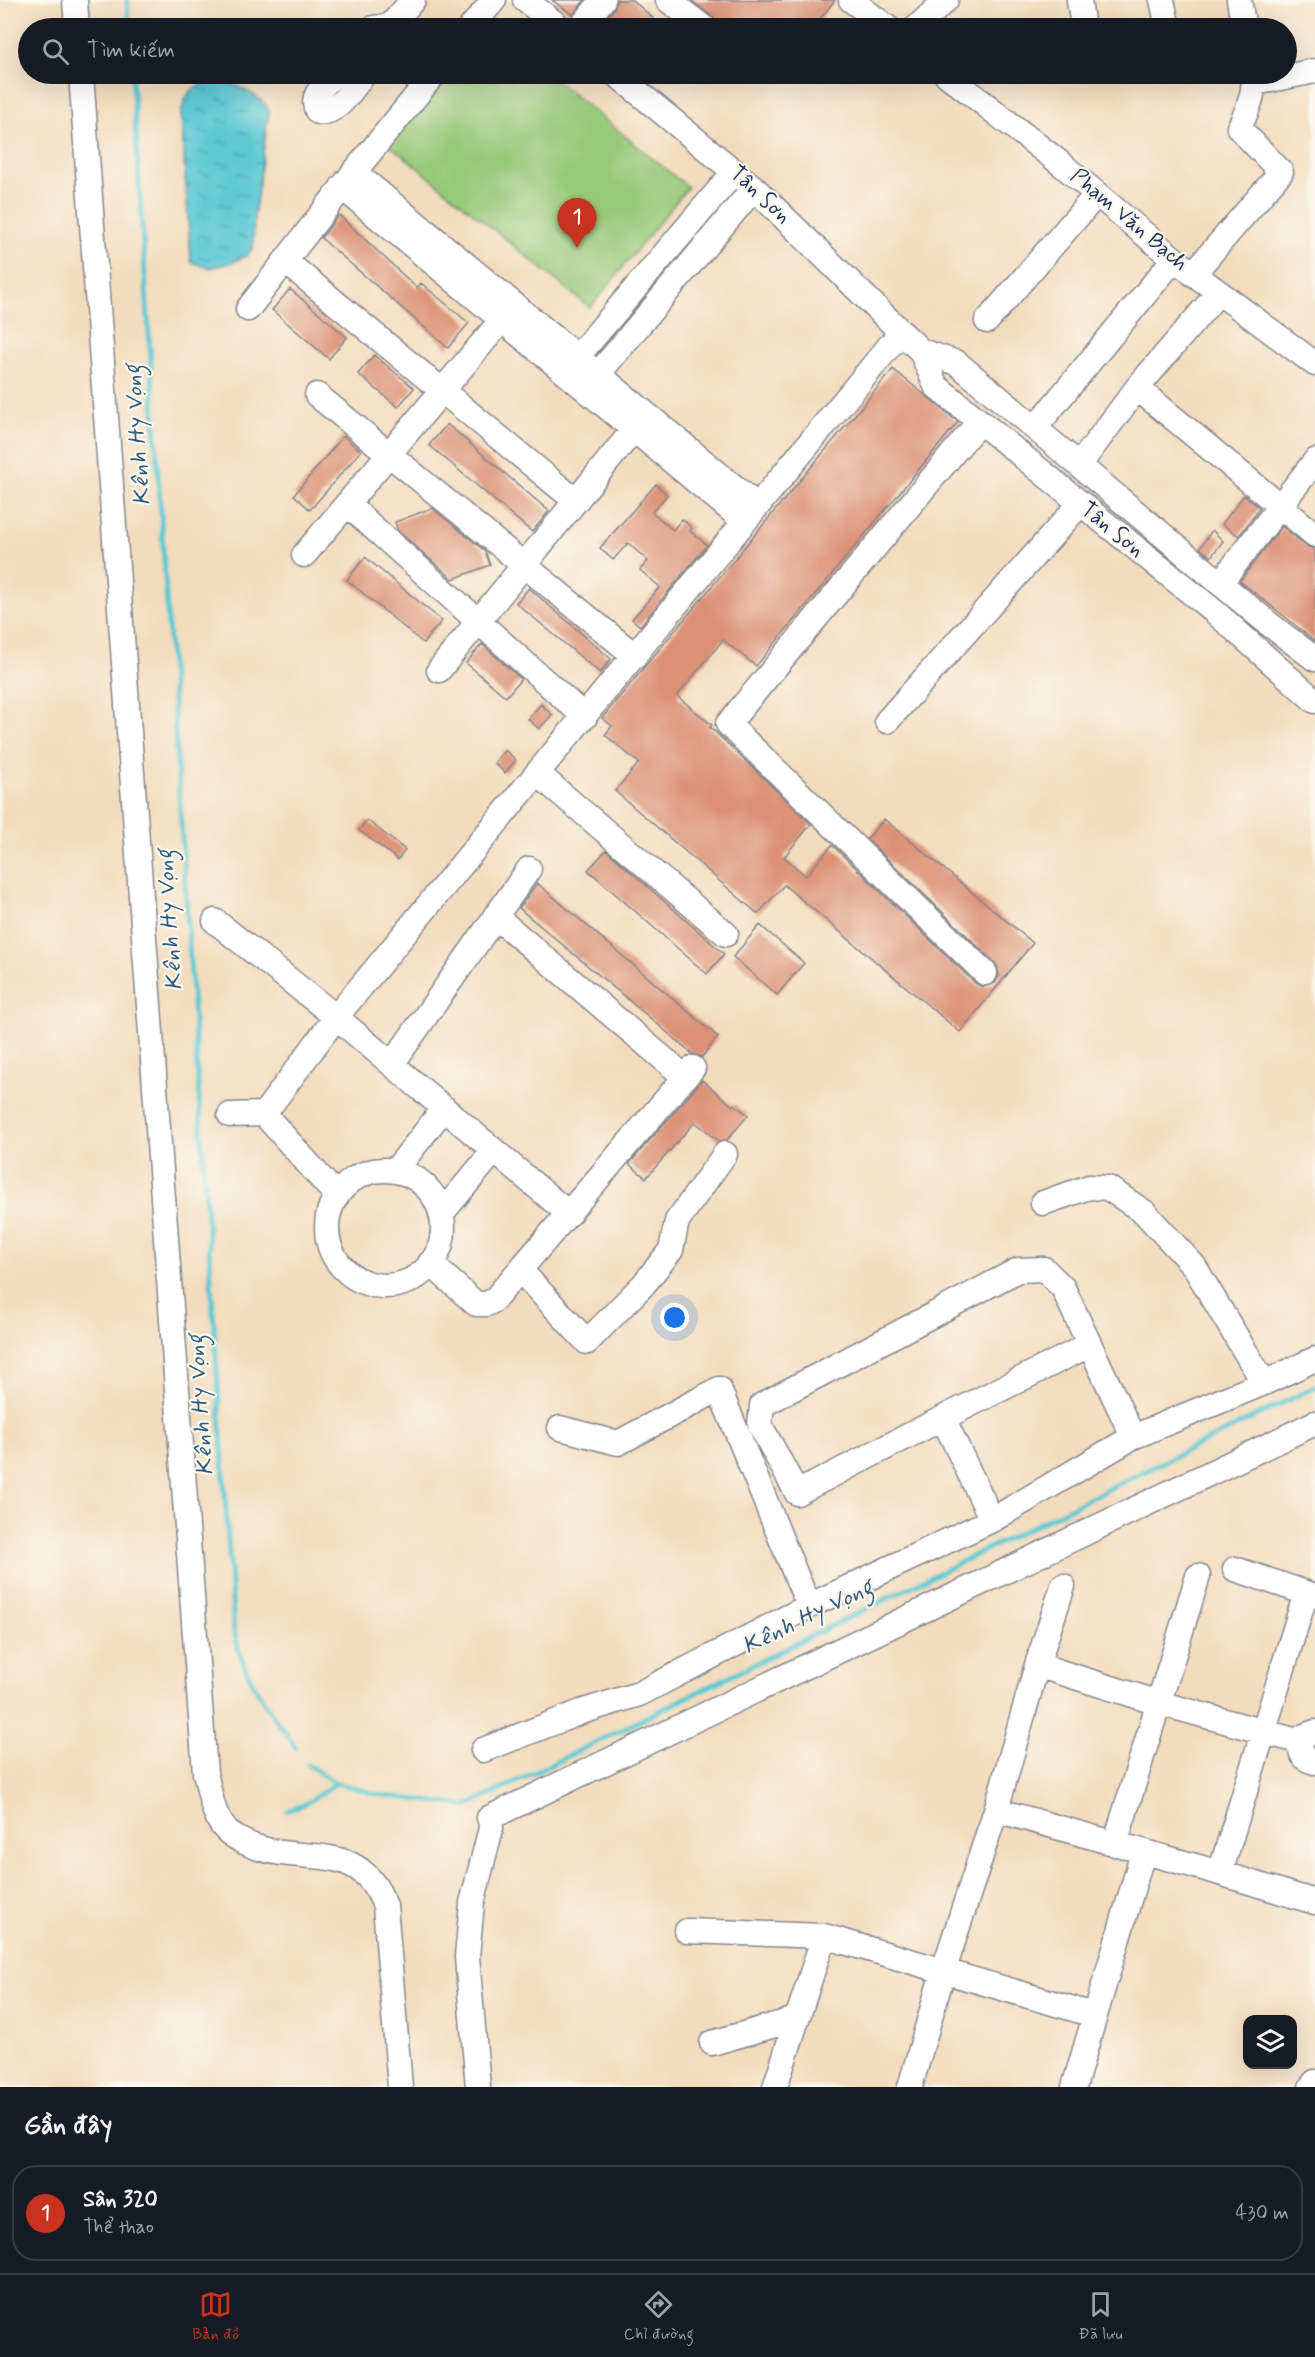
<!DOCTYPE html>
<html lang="vi">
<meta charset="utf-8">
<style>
:root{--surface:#171b24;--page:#20242c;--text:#f1f3f6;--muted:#9ea1a6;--line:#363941;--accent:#c8321e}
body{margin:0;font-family:Mynerve,sans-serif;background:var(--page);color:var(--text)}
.controls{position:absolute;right:18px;bottom:18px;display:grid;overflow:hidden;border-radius:12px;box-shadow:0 6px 24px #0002}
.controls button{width:54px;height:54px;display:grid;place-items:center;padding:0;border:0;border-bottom:2px solid var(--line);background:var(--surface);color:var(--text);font:30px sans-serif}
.you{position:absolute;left:675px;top:1318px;width:21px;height:21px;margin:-15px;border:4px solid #fff;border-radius:50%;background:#1a73e8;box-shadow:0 0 0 9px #1a73e833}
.badge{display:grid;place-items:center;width:39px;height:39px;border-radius:50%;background:var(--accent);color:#fff;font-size:20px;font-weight:700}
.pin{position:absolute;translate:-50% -50px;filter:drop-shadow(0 2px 3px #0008)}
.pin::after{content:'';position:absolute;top:32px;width:21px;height:18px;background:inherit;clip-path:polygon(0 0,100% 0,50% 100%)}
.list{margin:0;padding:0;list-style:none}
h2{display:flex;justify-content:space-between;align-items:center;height:78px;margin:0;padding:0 24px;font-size:26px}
h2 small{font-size:20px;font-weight:400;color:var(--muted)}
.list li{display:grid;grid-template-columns:39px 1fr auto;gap:18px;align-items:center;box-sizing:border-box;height:96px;margin:0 12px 12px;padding:0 12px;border:2px solid var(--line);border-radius:24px}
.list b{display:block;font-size:22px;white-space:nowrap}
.list p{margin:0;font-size:20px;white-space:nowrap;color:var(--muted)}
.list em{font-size:20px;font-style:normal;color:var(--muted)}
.icon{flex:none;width:33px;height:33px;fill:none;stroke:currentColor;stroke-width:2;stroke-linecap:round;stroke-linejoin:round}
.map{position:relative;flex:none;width:1315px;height:2087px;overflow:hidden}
.search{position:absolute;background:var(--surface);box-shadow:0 6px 24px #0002;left:18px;right:18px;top:18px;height:66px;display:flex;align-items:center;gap:15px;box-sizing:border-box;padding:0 21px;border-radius:33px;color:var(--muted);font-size:22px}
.sheet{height:186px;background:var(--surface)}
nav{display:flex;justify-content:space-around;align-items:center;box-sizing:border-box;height:84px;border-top:2px solid var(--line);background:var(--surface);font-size:16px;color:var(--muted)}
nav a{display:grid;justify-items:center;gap:3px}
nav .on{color:var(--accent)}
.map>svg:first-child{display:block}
.garden{fill:#98c979;stroke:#5a7c6c;stroke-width:1.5}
.water{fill:url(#water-ripples);stroke:#3c7c98;stroke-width:1.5}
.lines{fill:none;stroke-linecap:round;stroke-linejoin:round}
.stream{stroke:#5cc9d3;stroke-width:5}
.building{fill:#dc9175}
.minor-casing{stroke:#87868e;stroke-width:27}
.minor{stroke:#fff;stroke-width:24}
.labels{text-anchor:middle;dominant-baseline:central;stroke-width:4.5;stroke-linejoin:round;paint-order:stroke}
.street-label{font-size:22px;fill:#1b2f5e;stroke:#fbf7ec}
.water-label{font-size:24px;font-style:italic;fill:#2e5d81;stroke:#fbf7ec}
</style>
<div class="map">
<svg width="1315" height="2087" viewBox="0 0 1315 2087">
<defs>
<pattern id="water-ripples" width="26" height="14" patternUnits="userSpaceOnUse" patternTransform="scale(1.5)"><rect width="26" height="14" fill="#5cc9d3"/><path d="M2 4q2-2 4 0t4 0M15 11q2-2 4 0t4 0" fill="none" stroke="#4ba4ae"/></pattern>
</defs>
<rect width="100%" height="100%" fill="#fbf7ec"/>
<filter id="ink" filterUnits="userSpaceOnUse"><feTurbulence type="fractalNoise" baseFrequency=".0167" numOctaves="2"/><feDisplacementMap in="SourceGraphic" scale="12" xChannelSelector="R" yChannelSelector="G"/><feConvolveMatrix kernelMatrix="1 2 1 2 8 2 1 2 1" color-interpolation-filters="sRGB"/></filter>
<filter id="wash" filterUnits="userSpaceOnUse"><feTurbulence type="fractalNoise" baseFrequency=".008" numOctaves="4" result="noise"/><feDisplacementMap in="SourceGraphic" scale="24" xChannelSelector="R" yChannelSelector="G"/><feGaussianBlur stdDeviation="1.35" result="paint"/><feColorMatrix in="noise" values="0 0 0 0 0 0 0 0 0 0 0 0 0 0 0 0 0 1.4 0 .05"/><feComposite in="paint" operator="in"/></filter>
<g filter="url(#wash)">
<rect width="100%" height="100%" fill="#f3dcbd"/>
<path class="garden" d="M441,74H548L688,187L590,308L386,142Z"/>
<path class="water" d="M214,77C231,82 262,95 269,111L254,217L253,248L246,256L233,262L210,268L191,262L181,114C186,89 193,88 214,77Z"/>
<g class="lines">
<path class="stream" d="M127,0L129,28
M132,74L234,1630C242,1678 269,1709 296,1748
M308,1765L336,1783L380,1795L467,1806L1315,1387
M287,1811L307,1803L336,1783"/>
</g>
<g id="blocks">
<path class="building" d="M552,0H585L573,15Z
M617,0H632L653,18L645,28H598L614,9Z
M691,0H835L813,28H718L713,17Z
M339,215L417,288L421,283L469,323L448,348L321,238Z
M290,289L347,337L329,359L272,310Z
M374,355L414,388L398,407L358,374Z
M893,369L958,422L756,666L723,640L677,696L712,725L710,727L811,824L784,857L806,876L832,845L975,983L982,987L995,983L999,976L998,969L995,963L867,839L884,819L1033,943L960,1032L784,885L758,914L615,791L639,763L605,735L612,726L602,718Z
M447,424L549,511L532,532L429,445Z
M343,436L361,451L310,510L294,495Z
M656,484L667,495L652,512L673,530L682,519L692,528L690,531L707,545L640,626L632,619L660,587L640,570L648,561L628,543L613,560L600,548Z
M1244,495L1260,508L1239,536L1222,524Z
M432,508L485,551L490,565L453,579L398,531L395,522Z
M1282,526L1306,546L1315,549V641L1240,581Z
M1212,530L1223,541L1211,557L1200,548Z
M365,557L442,621L423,643L347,580Z
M529,588L611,659L600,673L516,603Z
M482,644L521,679L506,697L466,663Z
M541,704L552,715L539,729L528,719Z
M505,750L516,760L505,773L494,763Z
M367,820L405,850L398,860L359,830Z
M606,850L724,954L707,974L588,870Z
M537,883L718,1037L702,1057L693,1054L519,908Z
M760,925L804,963L777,995L733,957Z
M702,1080L733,1106L734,1104L748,1115L727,1140L719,1141L695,1122L646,1178L629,1164Z"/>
</g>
</g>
<g filter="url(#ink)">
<use href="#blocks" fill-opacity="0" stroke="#87868e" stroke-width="1.5"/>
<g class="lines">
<g class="minor-casing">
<path id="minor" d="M75,0L77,28
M525,0L561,28
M668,0L704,28
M851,0L888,28
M1079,0L1083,28
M1162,0L1168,28
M1239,0L1244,28
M374,28L390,26L413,0
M470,28L494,0
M580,28L603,0
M916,28L946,0
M81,74L205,1773C210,1791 212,1814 225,1829C232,1837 243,1842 253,1846C307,1866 359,1838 385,1906L400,2087
M335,74C324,85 309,96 318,112C339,115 352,88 364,74
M616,74L754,188L901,332L921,351L936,386L1216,613L1315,701
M946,74L1060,163L1174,259L1315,364
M1255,83L1315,71
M354,172L756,505
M342,187L744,521
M285,261L576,501
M1193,274L1281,172L1239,128C1247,111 1256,92 1253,74
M248,309L354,172L434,74
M987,321L1097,194
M921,351L957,363L1269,624L1315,659
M577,357L735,171
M598,374L754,188
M1137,388L1315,535
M317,395L635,656
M979,422L728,724L985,973
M1036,427L1174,259
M1080,464L1137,388L1218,293
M347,504L585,717
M304,555L511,309
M1221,582L1315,461
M439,670L643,418
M887,721L1080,504
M538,774L726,934
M495,916L685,1077
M215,921L336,1017L569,1214
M392,1064L529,869
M264,1114L336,1017L901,332
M230,1115L264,1114L337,1196
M327 1228a58 58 0 1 1 116 0a58 58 0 1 1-116 0Z
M395,1171L444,1108
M1043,1203L1089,1187L1108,1188L1144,1212L1194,1266L1264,1383
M441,1214L494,1151
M430,1263L476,1304H487L494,1300L693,1068
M520,1270L587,1342L644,1284L671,1250L677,1221L725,1154
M943,1418L1089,1345
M560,1428L618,1443L719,1389L803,1592L811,1605
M992,1520L943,1418L797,1493L760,1425L762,1405L1018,1270L1044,1269L1063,1288L1133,1437
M1235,1569L1315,1596
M1037,1665L1159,1703L1301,1742
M1315,1732L1304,1736C1297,1748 1301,1759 1315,1762
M483,1750L581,1712L639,1694L811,1605L992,1520L1133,1437L1264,1383L1315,1359
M996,1810L1220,1873L1315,1902
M489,1818L1315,1423
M1115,1844L1198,1576
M1220,1873L1306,1593
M687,1931L824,1936L1094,2015
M712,2043L796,2019
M478,2087L467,1957L472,1903L491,1828
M775,2087L824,1936
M910,2087L943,1972L996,1810L1037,1665L1063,1586
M1074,2087L1143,1853
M1311,2087L1315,2082"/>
</g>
<use href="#minor" class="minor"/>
</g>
</g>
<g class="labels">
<g class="street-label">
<text transform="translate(760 195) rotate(43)">Tân Sơn</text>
<text transform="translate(1129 220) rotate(40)">Phạm Văn Bạch</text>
<text transform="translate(1112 530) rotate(39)">Tân Sơn</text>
</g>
<g class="water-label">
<text transform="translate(138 435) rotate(-94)">Kênh Hy Vọng</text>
<text transform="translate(170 920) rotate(-94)">Kênh Hy Vọng</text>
<text transform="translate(201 1405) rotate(-94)">Kênh Hy Vọng</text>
<text transform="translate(808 1617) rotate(-26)">Kênh Hy Vọng</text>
</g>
</g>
</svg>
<div class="controls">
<button><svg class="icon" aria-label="layers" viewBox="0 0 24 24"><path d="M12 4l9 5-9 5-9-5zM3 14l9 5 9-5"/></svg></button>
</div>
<div class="you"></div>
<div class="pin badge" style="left:577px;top:248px">1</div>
<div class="search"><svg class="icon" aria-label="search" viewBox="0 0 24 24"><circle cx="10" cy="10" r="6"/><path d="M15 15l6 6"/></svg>Tìm kiếm</div>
</div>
<section class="sheet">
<h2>Gần đây<small></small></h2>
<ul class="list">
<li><span class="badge">1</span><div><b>Sân 320</b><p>Thể thao</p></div><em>430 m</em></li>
</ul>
</section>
<nav>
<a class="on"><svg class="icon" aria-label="map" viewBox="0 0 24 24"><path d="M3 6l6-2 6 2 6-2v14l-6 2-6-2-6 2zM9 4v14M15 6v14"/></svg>Bản đồ</a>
<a><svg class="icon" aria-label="directions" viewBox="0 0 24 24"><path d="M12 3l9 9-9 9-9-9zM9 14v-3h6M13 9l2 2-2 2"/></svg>Chỉ đường</a>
<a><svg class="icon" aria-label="saved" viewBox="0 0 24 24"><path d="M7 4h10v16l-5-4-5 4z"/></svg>Đã lưu</a>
</nav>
